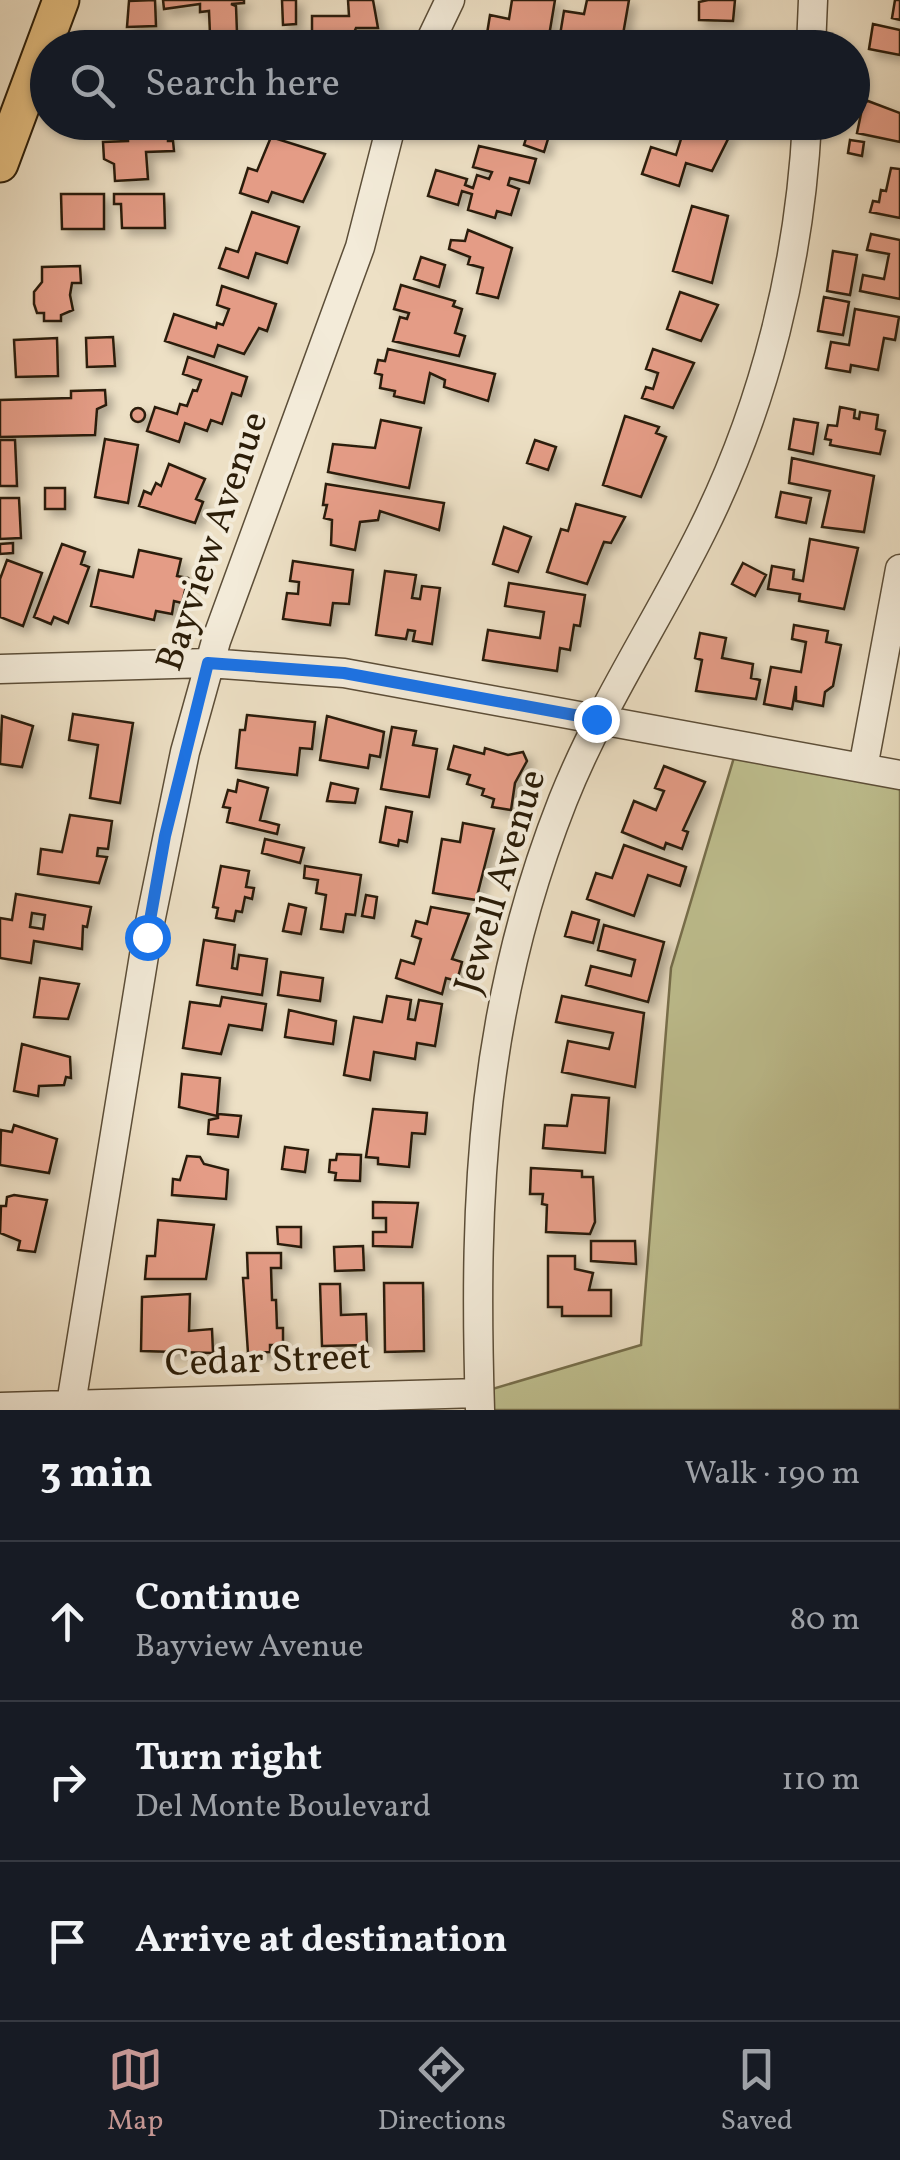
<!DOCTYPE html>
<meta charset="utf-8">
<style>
:root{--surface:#171b24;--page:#242831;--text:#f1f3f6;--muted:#9ea1a6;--line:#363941;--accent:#c59692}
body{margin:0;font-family:Vollkorn,serif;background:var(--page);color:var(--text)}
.stop{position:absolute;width:30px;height:30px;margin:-22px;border:8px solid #1a73e8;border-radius:50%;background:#fff}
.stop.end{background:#1a73e8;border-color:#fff;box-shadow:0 2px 10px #0008}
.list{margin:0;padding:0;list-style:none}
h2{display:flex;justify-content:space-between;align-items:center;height:130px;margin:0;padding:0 40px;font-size:42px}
h2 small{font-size:32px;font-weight:400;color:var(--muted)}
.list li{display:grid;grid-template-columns:65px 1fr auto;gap:30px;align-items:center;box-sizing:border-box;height:160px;padding:0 40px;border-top:2px solid var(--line)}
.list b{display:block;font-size:38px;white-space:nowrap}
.list p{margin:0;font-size:32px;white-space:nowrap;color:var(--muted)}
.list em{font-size:32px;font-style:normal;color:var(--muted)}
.icon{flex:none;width:55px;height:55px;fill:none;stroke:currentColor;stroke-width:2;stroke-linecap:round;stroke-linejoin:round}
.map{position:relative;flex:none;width:900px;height:1410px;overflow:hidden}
.search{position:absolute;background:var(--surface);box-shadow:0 2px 8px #0004;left:30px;right:30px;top:30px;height:110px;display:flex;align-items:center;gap:25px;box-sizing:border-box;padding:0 35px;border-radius:55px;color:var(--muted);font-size:38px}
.sheet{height:610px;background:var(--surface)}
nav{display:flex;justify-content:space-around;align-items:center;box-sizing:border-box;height:140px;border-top:2px solid var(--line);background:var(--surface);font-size:28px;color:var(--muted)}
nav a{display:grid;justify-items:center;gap:5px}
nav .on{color:var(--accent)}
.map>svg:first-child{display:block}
.green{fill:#bfc090;stroke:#766f4c;stroke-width:2.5}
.building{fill:#e49c86;stroke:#2c1e09;stroke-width:2.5;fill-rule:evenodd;filter:url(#shadow)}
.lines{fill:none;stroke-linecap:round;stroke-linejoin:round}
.minor-casing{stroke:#5c4e38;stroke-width:31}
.major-casing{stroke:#2c1e09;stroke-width:39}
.minor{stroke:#f3ebd9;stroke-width:28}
.major{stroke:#e6c082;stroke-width:35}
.route{stroke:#1a73e8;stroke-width:12}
.labels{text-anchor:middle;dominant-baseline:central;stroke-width:8;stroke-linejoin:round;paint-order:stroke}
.street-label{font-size:38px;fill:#2c1e09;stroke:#f3ebd9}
</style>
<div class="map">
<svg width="900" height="1410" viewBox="0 0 900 1410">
<defs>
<filter id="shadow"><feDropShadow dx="6" dy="6" stdDeviation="5" flood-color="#0004"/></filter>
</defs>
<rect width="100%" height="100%" fill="#ede0c5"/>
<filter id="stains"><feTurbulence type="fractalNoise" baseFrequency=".002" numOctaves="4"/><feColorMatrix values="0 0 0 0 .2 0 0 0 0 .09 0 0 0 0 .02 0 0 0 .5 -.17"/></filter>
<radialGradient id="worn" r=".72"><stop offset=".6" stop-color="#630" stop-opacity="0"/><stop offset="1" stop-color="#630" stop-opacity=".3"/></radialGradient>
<path class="green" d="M738,744L900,775V1410H480L479,1393L641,1345L671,968Z"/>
<path class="building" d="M155,0L156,26L127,27L129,1Z
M163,0H244V3L231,4L236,6L237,33L210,34L209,11L200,12V4L164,9Z
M282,0H296V24L283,25Z
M348,0H373L378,28H356L352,37H312V16H349Z
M512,0H555L547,48L485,46L490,15L509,19Z
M587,0H629L621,46L559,41L564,11L584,14Z
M708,0H735L733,21L699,20V2Z
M895,0H900V20L892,18Z
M873,24L900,30V55L869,49Z
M868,101L900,113V142L857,133L863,104Z
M127,122H152V131H168V141H173L174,151L146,152L148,179L115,181L114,164L104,159L103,142L128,141Z
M673,122L730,135L712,171L686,163L679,186L642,174L651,147L676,155L681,139L669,135Z
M528,132L548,139L544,152L524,145Z
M271,137L325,154L303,202L272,192L268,202L240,193L248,168L257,171Z
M850,140L864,142L862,156L848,153Z
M479,146L536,159L529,183L510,178L508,185L519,189L511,215L497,211L495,218L468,210L472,194L462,191L458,205L428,196L436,170L467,179L465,185L473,188L477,175L489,179L492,172L473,167Z
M891,168L900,169V218L870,212L873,201L879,202L881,190L886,191Z
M61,194H104V229H62Z
M114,194H164L165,228H122L121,204H114Z
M692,206L728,216L712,283L673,271Z
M252,212L299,227L287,263L256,253L248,278L219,268L226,248L238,252Z
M468,230L512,248L498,298L477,293L483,268L468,264L470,257L449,249L451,240L465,241Z
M871,234L900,240V299L860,291L863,275L884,279L889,254L867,250Z
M833,251L857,255L850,295L827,291Z
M421,257L445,265L439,287L414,279Z
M80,266L81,283H72L70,295L73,310L61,315V321H44V313H37L34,304V292L42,282V267Z
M401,285L455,301L453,306L462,309L455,333L465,336L459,356L393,341L400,317L407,319L409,313L394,309Z
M222,286L276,304L267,331L259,328L244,354L218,345L214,357L165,341L174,314L216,328L217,323L223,325L229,309L217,305Z
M680,292L718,305L701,341L667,329Z
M824,297L849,302L843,335L818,331Z
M855,309L899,317L895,340L884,338L878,370L851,365L850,372L826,368L831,342L849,345Z
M113,337L115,366L87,367L86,338Z
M57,338L58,376L16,377L14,340Z
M388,349L495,374L488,401L444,387L445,380L430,373L424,403L394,396L395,391L380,388L382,375L375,373L378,360L385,361Z
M653,349L694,363L673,408L642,398L646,387L653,389L658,373L646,369Z
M188,357L247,377L241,396L232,393L222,424L211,420L207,431L185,423L179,442L147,431L155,407L177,414L180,404L187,406L193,390L197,391L201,380L183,374Z
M105,390L106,405L97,409L95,435L0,437V400L71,398V391Z
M840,407L855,410L854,418L859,419L860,412L878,415L876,429L885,431L880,454L830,445L831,440L825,439L828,425L837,426Z
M131 415a7 7 0 1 1 14 0a7 7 0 1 1-14 0Z
M625,416L659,427L656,433L666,437L641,497L603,485Z
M794,419L818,423L813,454L789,449Z
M381,420L421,428L409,488L328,472L333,444L375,448Z
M105,439L138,445L128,503L95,497Z
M0,440H15L17,486H0Z
M535,440L556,447L548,470L527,463Z
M792,458L874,476L864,532L822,527L830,491L789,483Z
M169,464L205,479L196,499L203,502L195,523L139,506L144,491L151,494L156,483L161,486Z
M326,484L444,503L439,530L380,511L378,520L360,522L355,550L331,545L332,520L324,518L327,505H323Z
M45,488H65V509H45Z
M781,492L811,498L806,523L776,517Z
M0,498H19L21,538L0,539Z
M576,504L625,517L611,543L604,542L587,584L547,572L561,529L568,531Z
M504,527L531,537L518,572L493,564Z
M810,539L858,548L844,609L799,601L800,594L768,589L772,566L794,570L793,579L803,581Z
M13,543V553L0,554V544Z
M62,544L85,552L81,564L89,567L68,623L54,617L51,624L34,617Z
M139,550L181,559L177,576L188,578L182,603L174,601L172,614L156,611L154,620L91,606L99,570L133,577Z
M7,560L42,573L23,626L0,617V579Z
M293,561L353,570L349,604L333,603L330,625L283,619L287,593L298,594L299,582L290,581Z
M743,563L766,575L755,596L732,584Z
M385,571L416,575L412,598L420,599L422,586L440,588L432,644L413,641L415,631L408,630L406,639L376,635Z
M509,583L585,595L580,626L574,625L570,650L560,648L557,671L483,660L488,630L540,638L544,612L505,606Z
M794,625L828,631L826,642L841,645L833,686L825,692L823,706L796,701V686L792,709L764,704L771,667L801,672L806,642L792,639Z
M700,633L726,638L722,658L753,664L751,678L760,680L756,699L696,691L702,660L695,658Z
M73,714L133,723L120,803L90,798L98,745L69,740Z
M247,715L315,722L312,749L300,748L297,775L236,768L240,730H245Z
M2,716L33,726L22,767L0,764Z
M327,716L384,732L380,757L370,755L368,768L320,760Z
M392,727L416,731L413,745L437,749L429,797L381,789Z
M454,746L484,754L485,748L508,755L523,752L527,761L515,783L511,810L492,807L494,799L482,795L484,789L467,784L470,775L448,769Z
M664,766L705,782L683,830L688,832L682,849L666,843L664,849L622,832L634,801L656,810L664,791L655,788Z
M238,780L268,788L260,820L279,825L277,834L227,822L230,808L223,807L228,790L236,792Z
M331,783L358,789L355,803L327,801Z
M386,807L412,812L407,842L399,840L398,846L380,842Z
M70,815L112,821L108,849L98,848L97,856L107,857L99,883L38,874L41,849L62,852Z
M463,823L494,829L476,900L433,893L442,839L460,842Z
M265,839L304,848L300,863L262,853Z
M624,845L686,867L680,886L648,875L634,916L587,899L596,873L612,878Z
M221,866L249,871L246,887L254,888L252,899L245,897L242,912L236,911L234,921L216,918L218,908L213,907Z
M305,866L361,875L355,915L346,914L343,932L321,929L326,895L316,893L318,880L304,878Z
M16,894L91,907L87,927L83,926L82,949L34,941L31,963L0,958V918L12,920ZM32,913L45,915L43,929L30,927Z
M366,895L377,897L374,918L362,916Z
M289,904L306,908L301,934L283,931Z
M431,907L469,914L452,959L462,962L457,981L446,978L442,994L396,978L401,960L414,964L421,939L412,936L416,921L427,924Z
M572,912L599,920L593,943L565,936Z
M604,925L664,942L648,1002L586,985L591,966L631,976L635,960L598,950Z
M204,940L235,945L232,968L237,969L239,955L267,959L262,995L197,985Z
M281,972L323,978L320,1001L278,995Z
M40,978L79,984L68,1019L34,1017Z
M387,996L411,1000L408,1019L415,1020L419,1000L442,1004L435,1046L417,1043L415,1059L374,1052L370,1080L344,1075L354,1017L382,1022Z
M562,996L644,1013L635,1087L562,1072L568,1041L609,1049L613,1033L556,1022Z
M222,997L266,1004L262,1030L229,1025L221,1054L183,1048L190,1002L220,1006Z
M289,1010L336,1021L333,1044L285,1037Z
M22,1044L70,1057L71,1078L66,1077L64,1085L39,1086L38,1096L14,1091Z
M182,1074L220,1078L217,1116L179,1107Z
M572,1095L609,1098L605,1153L543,1148L545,1125L567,1126Z
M373,1109L427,1113L425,1134L412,1133L409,1167L378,1164V1158L366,1157Z
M218,1114L241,1116L238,1137L208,1134L209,1120L218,1118Z
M14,1125L57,1139L49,1173L0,1165L1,1130L12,1132Z
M285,1147L308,1150L305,1172L282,1169Z
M337,1154L361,1155L360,1181L335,1180L336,1173L329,1172L330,1160H336Z
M187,1156L200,1157L204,1164L228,1170L226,1199L172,1195L173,1179L180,1180Z
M531,1168L582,1171V1177H593L595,1222L590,1234L546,1232L547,1205L542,1204L543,1194H530Z
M14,1195L47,1200L35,1252L18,1250L20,1241L0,1233L1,1206H6L7,1197Z
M373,1202L418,1203L412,1247L373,1246V1232H386V1218H373Z
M158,1220L214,1225L206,1279H145L147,1256H155Z
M277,1227H301V1247L278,1244Z
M591,1241H635L636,1264L591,1261Z
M363,1246L364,1270L335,1271L334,1247Z
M247,1253H281V1268H271L272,1300H276L277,1328H283V1345H270V1352L248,1353L243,1278H248Z
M548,1256H575V1269L593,1273L589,1290H611V1316H562V1307H548Z
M384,1283H423L424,1351L385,1352Z
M320,1284H340L341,1315L366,1314L367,1345L322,1346Z
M190,1294L189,1331L212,1329L213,1353L141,1351L142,1297Z"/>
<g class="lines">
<g class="minor-casing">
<path id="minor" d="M427,48L450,0
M811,48L813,0
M0,669L208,663L344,673L900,775
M863,768L900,569
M0,1407L479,1393
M70,1410L147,937L185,752L216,641L360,247L392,122
M480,1410C473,1192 482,1005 563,800C601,705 657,622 702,531C765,405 800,262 807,122"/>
</g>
<g class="major-casing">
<path id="major" d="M0,164L61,0"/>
</g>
<use href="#minor" class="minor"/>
<use href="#major" class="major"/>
</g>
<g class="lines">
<path class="route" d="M147,937L165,836L208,663L344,673L596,719"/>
</g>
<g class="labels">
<g class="street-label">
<text transform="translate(214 542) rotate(-71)">Bayview Avenue</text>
<text transform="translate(502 882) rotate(-73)">Jewell Avenue</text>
<text transform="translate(268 1362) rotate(-2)">Cedar Street</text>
</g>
</g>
<rect width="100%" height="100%" filter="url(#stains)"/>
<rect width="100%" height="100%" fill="url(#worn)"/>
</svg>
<div class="stop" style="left:147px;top:937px"></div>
<div class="stop end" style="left:596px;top:719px"></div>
<div class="search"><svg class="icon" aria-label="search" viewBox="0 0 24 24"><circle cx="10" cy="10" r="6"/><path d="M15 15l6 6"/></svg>Search here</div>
</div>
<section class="sheet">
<h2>3 min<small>Walk · 190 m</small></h2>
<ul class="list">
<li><svg class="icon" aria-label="ahead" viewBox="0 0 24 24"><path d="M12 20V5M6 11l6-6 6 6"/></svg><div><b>Continue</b><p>Bayview Avenue</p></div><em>80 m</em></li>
<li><svg class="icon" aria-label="right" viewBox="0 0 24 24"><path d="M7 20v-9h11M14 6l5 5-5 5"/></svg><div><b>Turn right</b><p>Del Monte Boulevard</p></div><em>110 m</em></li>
<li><svg class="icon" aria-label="arrive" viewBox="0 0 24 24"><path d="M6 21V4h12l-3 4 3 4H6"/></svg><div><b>Arrive at destination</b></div></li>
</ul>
</section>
<nav>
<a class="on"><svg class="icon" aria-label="map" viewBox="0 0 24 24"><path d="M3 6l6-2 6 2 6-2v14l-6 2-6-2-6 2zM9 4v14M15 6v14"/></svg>Map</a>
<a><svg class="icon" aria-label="directions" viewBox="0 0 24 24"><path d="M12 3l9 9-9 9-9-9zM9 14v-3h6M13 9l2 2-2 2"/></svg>Directions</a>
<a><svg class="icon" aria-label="saved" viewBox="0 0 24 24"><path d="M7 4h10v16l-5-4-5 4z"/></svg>Saved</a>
</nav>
